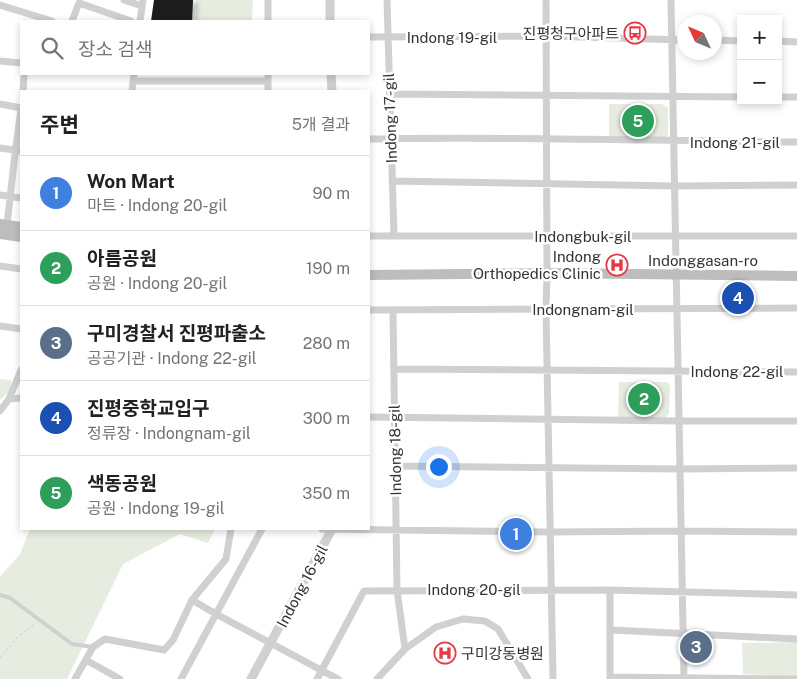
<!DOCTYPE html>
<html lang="ko">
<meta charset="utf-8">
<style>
:root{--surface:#fff;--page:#f6f6f6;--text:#202124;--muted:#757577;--line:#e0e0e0;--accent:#b45309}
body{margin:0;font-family:"Public Sans","Noto Sans KR",sans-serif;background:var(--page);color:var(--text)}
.controls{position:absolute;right:15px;top:15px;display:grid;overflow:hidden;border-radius:0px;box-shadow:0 2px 8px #0003}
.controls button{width:45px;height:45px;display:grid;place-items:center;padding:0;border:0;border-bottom:1px solid var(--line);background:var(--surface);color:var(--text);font:25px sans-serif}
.compass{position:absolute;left:677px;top:15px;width:45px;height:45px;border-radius:50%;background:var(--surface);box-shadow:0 2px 8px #0003;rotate:314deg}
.you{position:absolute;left:438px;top:466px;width:18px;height:18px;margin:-12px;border:4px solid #fff;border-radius:50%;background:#1a73e8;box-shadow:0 0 0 8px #1a73e833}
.badge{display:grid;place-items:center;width:32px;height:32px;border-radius:50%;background:var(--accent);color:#fff;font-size:16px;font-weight:700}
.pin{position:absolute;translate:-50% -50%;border:2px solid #fff;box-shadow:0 1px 5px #0006}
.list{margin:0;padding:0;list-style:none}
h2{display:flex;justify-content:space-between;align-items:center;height:65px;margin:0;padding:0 20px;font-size:21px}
h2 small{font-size:16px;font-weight:400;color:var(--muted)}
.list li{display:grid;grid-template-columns:32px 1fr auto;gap:15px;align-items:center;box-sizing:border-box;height:75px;padding:0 20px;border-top:1px solid var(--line)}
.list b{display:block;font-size:19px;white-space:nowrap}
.list p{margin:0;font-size:16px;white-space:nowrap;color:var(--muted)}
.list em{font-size:16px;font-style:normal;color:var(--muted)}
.icon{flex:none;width:28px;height:28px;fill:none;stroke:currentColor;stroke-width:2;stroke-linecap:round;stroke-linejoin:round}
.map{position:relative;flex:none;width:797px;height:679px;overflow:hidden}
.search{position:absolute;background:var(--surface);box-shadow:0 2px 8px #0003;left:20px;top:20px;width:350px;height:55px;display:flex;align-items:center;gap:12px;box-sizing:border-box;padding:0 18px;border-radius:0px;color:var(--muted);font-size:19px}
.panel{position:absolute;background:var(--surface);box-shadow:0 2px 8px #0003;left:20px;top:90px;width:350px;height:440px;border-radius:0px}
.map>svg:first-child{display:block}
.green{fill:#e6ecdf}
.building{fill:#1a1a1a;filter:url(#shadow)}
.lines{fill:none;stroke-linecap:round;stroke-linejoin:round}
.path{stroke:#cdcdcd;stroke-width:1;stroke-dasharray:2.5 2.5;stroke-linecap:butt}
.service{stroke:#d0d0d0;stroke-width:4}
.minor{stroke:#d0d0d0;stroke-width:7}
.tertiary{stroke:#d0d0d0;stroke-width:9}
.secondary{stroke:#bdbdbd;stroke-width:10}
.labels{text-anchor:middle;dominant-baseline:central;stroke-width:5;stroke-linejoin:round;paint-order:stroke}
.poi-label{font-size:15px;fill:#333;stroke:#fff;text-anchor:end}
.street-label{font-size:15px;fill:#333;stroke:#fff}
</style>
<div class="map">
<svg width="797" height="679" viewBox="0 0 797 679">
<defs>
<filter id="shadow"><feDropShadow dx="4" dy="2.5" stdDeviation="2.5" flood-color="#0004"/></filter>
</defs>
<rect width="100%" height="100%" fill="#fff"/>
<path class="green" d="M196,0H253L252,21H196Z
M609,104H662L668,108V135L664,140H609Z
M0,379L11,380V390L0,400Z
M619,382H667L670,386L669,413L663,420L618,418Z
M30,529H215L208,543L180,534L123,564L67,679H0V577L20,554Z
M797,642V677L743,674L742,643Z"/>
<path class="building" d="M154,0H193L192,21H151Z
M689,639L704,640L703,655H689Z"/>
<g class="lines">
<path class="path" d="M0,658L18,637L35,624"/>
<path class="service" d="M0,595L10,598L72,644L93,647"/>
<path class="minor" d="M124,0L142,6
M268,0V21
M387,0L394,236
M546,0L547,273L546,310L553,679
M671,0L684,679
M0,5L52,21
M72,21L79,3L131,21
M140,21L143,0
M369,37L546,36L684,40
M714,40L741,41
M778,41L797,42
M0,61L21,63
M268,74V91
M133,81H268
M23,91L24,74
M132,91L134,74
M390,94L741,97
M778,97H797
M0,104L21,108
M369,139C511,136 654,141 797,142
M0,148L21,151
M392,181L674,186L797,185
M0,195L21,198
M7,225L15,154L21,109
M369,236H797
M0,266L21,269
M369,310L797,308
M0,326L21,329
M394,369L797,372
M9,399L21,398
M0,411L9,399L21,370
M369,417L679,421H797
M395,466L680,469L797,468
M322,529L550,532L681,531L797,532
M192,600L216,614L338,679
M611,630L797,639
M405,649L436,627L463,619L485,621L498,629L528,679
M86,660L120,679
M610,677L797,679
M75,679L93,647L105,639L164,650L173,640L192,600L226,559L231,529
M181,679L262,529
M317,679L364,591L610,590L797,595
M377,679L405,649L397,590L393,310
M610,679V590"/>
<path class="tertiary" d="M330,0V21
M331,74L332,91
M251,679L332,529"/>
<path class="secondary" d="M0,224L21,227
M0,234L21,237
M369,275L547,273L797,276"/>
</g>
<defs>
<g id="bus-ring" transform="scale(1.125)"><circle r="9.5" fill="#fff" stroke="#e63946" stroke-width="1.5"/><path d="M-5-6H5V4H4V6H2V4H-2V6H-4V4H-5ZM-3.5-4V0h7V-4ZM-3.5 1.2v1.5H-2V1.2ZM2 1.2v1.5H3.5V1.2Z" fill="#e63946"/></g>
<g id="hospital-ring" transform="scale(1.125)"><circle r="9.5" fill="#fff" stroke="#e63946" stroke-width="1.5"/><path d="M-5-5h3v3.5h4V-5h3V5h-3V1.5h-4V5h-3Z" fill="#e63946"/></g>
</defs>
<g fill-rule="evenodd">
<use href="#bus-ring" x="635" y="33"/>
<use href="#hospital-ring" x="617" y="265"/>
<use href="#hospital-ring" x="445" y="653"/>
</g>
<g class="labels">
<g class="poi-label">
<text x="619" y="33">진평청구아파트</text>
<text x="601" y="256">Indong<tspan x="601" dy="17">Orthopedics Clinic</tspan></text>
<text x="461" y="653" text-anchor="start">구미강동병원</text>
</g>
<g class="street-label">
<text x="452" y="37">Indong 19-gil</text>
<text transform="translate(390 118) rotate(-92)">Indong 17-gil</text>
<text x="735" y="142">Indong 21-gil</text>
<text x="583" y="236">Indongbuk-gil</text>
<text x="703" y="260">Indonggasan-ro</text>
<text x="583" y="309">Indongnam-gil</text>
<text x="737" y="371">Indong 22-gil</text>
<text transform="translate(395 450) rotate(-91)">Indong 18-gil</text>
<text transform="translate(302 586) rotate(-62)">Indong 16-gil</text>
<text x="474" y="589">Indong 20-gil</text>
</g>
</g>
</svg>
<div class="controls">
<button>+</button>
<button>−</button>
</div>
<svg class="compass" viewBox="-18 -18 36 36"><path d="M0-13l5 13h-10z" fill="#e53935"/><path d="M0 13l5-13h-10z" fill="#757577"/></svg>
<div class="you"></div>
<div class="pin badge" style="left:516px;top:534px;background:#3f7fe0">1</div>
<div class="pin badge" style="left:644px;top:399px;background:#2e9e5b">2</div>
<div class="pin badge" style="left:696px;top:647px;background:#5c6f8a">3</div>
<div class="pin badge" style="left:738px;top:298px;background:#1a4fb4">4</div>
<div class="pin badge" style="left:638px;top:121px;background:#2e9e5b">5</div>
<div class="search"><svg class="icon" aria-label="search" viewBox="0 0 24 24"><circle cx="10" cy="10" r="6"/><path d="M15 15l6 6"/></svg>장소 검색</div>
<section class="panel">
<h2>주변<small>5개 결과</small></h2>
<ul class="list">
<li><span class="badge" style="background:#3f7fe0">1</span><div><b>Won Mart</b><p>마트 · Indong 20-gil</p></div><em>90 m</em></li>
<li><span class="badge" style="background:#2e9e5b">2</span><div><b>아름공원</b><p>공원 · Indong 20-gil</p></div><em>190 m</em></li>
<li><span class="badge" style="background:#5c6f8a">3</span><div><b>구미경찰서 진평파출소</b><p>공공기관 · Indong 22-gil</p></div><em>280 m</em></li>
<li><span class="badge" style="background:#1a4fb4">4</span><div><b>진평중학교입구</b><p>정류장 · Indongnam-gil</p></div><em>300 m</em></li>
<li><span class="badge" style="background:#2e9e5b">5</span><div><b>색동공원</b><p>공원 · Indong 19-gil</p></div><em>350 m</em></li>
</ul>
</section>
</div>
